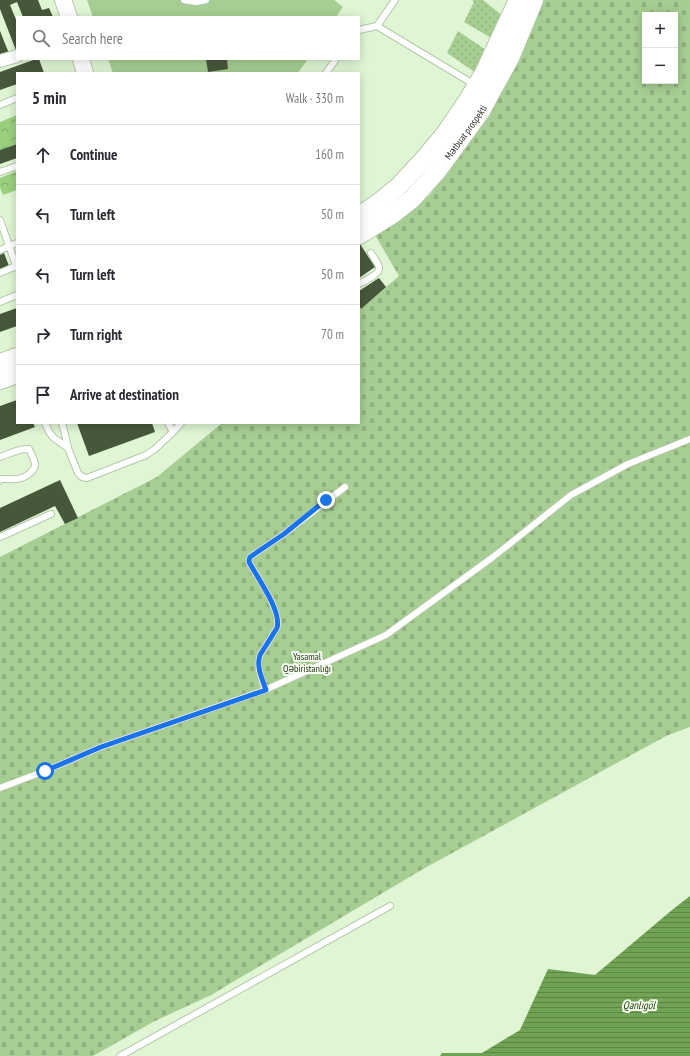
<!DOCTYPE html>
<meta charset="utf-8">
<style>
:root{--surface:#fff;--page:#f7f7f7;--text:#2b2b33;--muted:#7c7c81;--line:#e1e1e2}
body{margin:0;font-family:"PT Sans Narrow",sans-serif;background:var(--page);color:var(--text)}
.controls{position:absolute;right:12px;top:12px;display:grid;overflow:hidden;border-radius:0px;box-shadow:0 2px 10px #0003}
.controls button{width:36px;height:36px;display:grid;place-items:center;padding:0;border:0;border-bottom:1px solid var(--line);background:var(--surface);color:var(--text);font:20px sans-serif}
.stop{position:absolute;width:12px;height:12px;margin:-9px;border:3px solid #1a73e8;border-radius:50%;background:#fff}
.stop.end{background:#1a73e8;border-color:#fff;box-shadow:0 1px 4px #0008}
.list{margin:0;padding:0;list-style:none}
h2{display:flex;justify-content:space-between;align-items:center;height:52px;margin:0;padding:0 16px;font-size:17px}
h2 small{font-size:13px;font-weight:400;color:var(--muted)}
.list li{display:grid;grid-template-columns:26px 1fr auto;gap:12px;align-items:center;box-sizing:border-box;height:60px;padding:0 16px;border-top:1px solid var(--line)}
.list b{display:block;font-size:15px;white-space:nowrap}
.list em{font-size:13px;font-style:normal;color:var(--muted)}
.icon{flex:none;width:22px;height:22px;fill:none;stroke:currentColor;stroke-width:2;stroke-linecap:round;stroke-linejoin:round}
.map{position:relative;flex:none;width:690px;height:1056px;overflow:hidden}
.search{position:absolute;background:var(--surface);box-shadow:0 2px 10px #0003;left:16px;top:16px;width:344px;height:44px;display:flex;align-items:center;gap:10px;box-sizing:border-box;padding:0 14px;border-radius:0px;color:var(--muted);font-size:15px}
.panel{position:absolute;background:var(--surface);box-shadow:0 2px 10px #0003;left:16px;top:72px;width:344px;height:352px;border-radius:0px}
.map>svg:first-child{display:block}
.grass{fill:url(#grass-dots)}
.forest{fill:url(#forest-crowns)}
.cemetery{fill:url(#cemetery-stones);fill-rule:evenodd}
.green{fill:#a7ce92}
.water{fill:url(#water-rules)}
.building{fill:#46583c}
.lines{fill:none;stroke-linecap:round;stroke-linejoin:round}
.lane-casing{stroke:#b4c9aa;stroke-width:8}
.street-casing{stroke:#b4c9aa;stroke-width:14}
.secondary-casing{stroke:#b4c9aa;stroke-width:18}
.primary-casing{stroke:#b4c9aa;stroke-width:20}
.lane{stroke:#fff;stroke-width:6}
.street{stroke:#fff;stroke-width:12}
.secondary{stroke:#fff;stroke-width:16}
.primary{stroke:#fff;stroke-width:18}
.route{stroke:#1a73e8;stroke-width:5}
.labels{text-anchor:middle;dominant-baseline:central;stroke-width:4;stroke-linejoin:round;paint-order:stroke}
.street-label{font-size:10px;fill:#272f23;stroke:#f5fef0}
.park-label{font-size:10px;fill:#1e3211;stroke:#f5fef0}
.water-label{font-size:11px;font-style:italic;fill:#173700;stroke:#f5fef0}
</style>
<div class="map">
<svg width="690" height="1056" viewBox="0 0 690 1056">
<defs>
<pattern id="grass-dots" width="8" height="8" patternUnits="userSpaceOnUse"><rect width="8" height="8" fill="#a7ce92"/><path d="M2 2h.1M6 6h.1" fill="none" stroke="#90b17e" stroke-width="1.8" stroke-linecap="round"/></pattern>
<pattern id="forest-crowns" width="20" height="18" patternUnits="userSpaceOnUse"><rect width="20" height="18" fill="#9bd07e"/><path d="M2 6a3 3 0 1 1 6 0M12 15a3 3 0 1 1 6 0" fill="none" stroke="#7ea967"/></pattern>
<pattern id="cemetery-stones" width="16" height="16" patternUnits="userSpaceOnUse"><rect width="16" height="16" fill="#a7ce92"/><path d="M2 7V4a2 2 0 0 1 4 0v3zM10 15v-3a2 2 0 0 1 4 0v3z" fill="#90b17e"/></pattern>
<pattern id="water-rules" width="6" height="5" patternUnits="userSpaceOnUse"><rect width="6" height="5" fill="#70a353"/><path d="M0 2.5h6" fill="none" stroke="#5c8544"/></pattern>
</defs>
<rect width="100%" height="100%" fill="#dff5d4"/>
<path class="grass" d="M472,0H483L503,16L493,39L464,22L474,2Z
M458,31L486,50L476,73L447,53Z"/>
<path class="forest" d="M17,115V144L0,150V122Z
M17,171V190L3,195L0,188V178Z"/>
<path class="cemetery" d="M539,0H690V727L666,736L423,869L211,995L153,1022L93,1056H0V557L157,477L222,423H359V310L399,276L375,235L430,195L494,107ZM645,15H675V81H645Z"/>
<path class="green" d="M87,0H334L343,7L336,17H93Z
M108,59H308L298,73H113Z"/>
<path class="water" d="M690,896V1056H440L442,1053H482L520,1030L548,969L595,975L672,910Z"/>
<path class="building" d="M0,0H38L42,10L49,8L53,17H23L17,2L10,5L17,22V53L0,9Z
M0,31L10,56L0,60Z
M36,59H39L44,73H17V84L0,90V72Z
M206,59H227L228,69L208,72Z
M17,144V158L0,164V150Z
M360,244L375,267L359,278V245Z
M4,253L9,266L0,269V255Z
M379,278L386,287L361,309L359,306V291Z
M17,308V326L0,332V314Z
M17,400V423H33L35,427L0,440V406Z
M77,423H152L155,432L89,456Z
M60,480L78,518L65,524L55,506L0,532V508Z"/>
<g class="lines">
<g class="lane-casing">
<path id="lane" d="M184,0L196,2L206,0
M377,26L395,0
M359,30L377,26L475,85
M326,73L336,59
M0,105L17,98
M0,172L17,166
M0,220L17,268
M0,250L17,243
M0,273L16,266
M359,284C364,281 380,274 379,268C379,263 373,257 371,253
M0,302L17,295
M45,423L49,432L54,438L68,448L78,473L82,477L87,478L146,455L155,449L173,432L181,423
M62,423L65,434L68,448
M168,423L173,432
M0,457C9,454 19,448 29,449C31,454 35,460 35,465C35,469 32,471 30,473C22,481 12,479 1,479L0,480
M0,537L51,514
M265,690C262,679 256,666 260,655L277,628C282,611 257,577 249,562V560L250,557L284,534L345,487
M0,788L45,771L101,747L265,690L386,635L493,557L571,495L628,464L690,439
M120,1056L390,906"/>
</g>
<g class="street-casing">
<path id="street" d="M0,61L17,56"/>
</g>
<g class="secondary-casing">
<path id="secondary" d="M63,0L69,17
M81,59L85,73"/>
</g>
<g class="primary-casing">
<g id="primary">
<path d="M359,216L381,201L398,187L424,159L445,134L468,100L484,73L518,0"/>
<path id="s1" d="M359,235L393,214L412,199L438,170L481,111L490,94L510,58L534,0"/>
<path d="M0,363L17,357"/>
<path d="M0,380L17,374"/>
</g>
</g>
<use href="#lane" class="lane"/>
<use href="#street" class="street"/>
<use href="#secondary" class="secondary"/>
<use href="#primary" class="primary"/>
</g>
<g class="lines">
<path class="route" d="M45,771L101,747L266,690C262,679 256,666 260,655L277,628C282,611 257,577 249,562V560L250,557L284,534L326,500"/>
</g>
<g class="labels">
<g class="street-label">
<text stroke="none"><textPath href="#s1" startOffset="150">Mətbuat prospekti</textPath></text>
</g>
<g class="park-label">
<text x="307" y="656">Yasamal<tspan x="307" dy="12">Qəbiristanlığı</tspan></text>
</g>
<g class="water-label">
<text x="639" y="1005">Qanlıgöl</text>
</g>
</g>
</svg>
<div class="controls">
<button>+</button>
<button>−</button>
</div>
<div class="stop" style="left:45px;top:771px"></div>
<div class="stop end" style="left:326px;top:500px"></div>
<div class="search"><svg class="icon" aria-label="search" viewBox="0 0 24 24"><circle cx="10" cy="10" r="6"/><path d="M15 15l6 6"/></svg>Search here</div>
<section class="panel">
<h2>5 min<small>Walk · 330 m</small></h2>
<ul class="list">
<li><svg class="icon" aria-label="ahead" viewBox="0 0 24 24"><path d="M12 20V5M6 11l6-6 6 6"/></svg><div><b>Continue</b></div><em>160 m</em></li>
<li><svg class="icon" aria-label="left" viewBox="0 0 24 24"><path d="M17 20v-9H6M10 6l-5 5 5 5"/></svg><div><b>Turn left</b></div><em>50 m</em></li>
<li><svg class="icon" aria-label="left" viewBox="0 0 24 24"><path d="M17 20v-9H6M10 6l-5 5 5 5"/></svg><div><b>Turn left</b></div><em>50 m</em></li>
<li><svg class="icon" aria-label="right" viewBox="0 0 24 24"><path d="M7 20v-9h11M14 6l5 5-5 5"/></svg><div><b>Turn right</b></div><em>70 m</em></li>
<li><svg class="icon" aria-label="arrive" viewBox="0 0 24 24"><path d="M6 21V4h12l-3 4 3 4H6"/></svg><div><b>Arrive at destination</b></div></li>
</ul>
</section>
</div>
